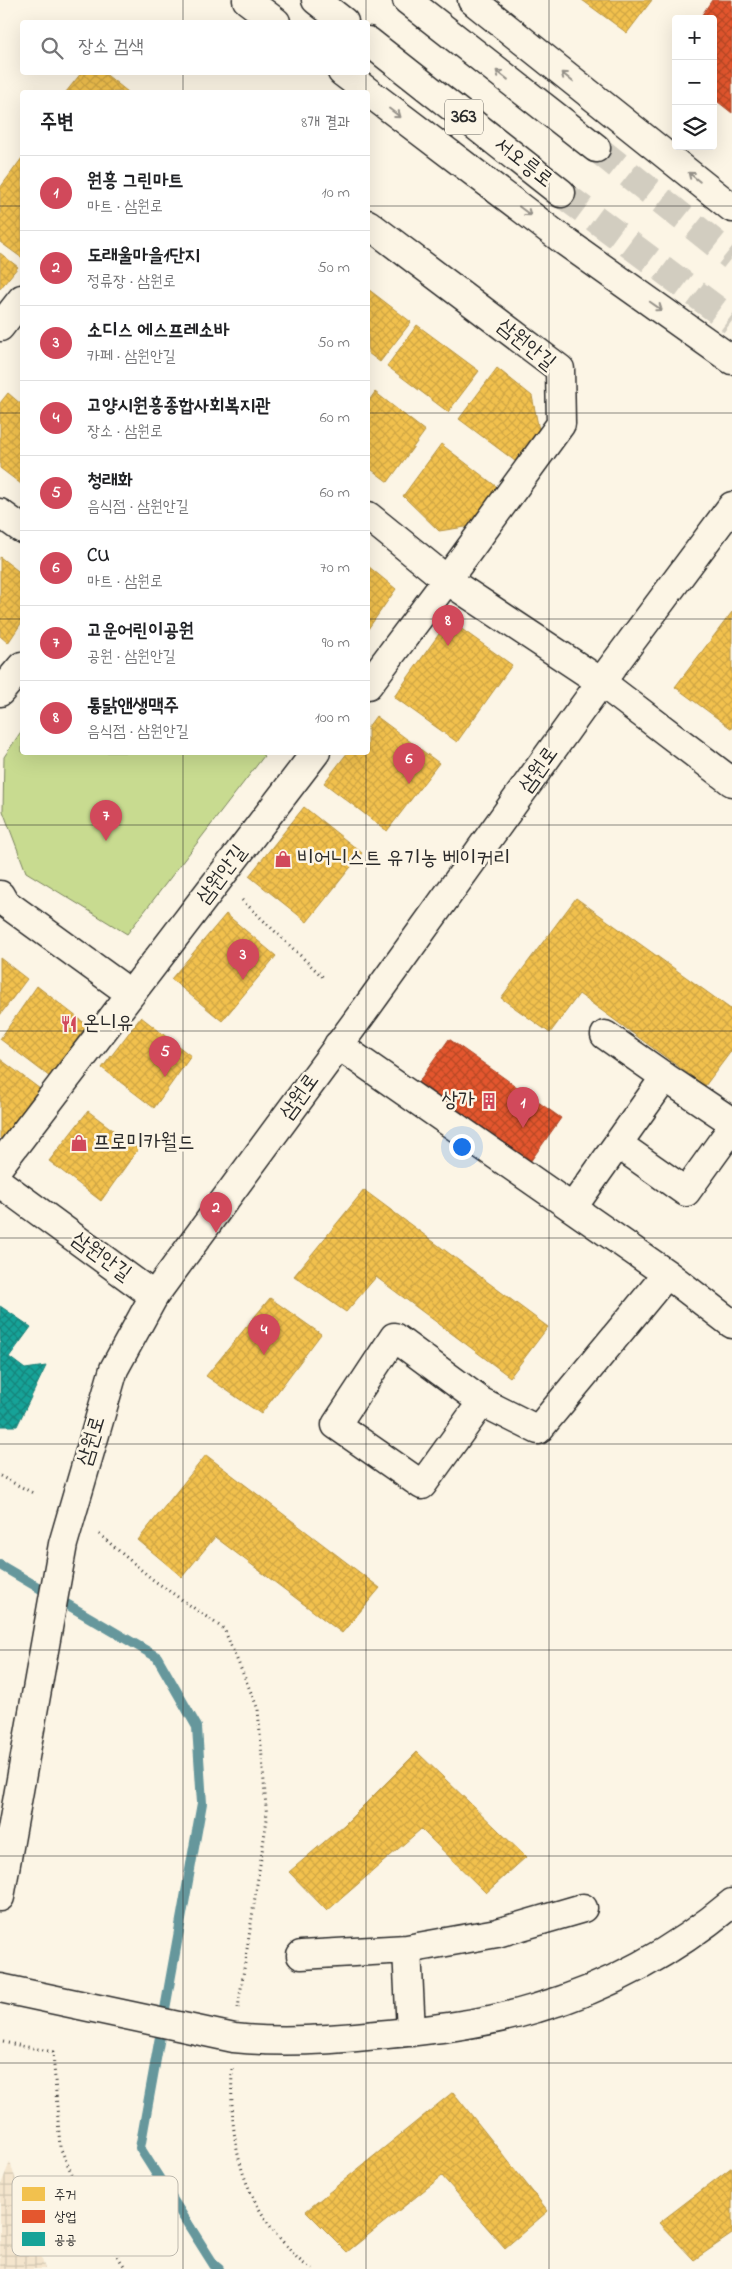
<!DOCTYPE html>
<html lang="ko">
<meta charset="utf-8">
<style>
:root{--surface:#fff;--page:#f2f2f2;--text:#202124;--muted:#757577;--line:#e0e0e0;--accent:#d1495b}
body{margin:0;font-family:"Indie Flower","Poor Story",sans-serif;background:var(--page);color:var(--text)}
.controls{position:absolute;right:15px;top:15px;display:grid;overflow:hidden;border-radius:5px;box-shadow:0 5px 20px #0002}
.controls button{width:45px;height:45px;display:grid;place-items:center;padding:0;border:0;border-bottom:1px solid var(--line);background:var(--surface);color:var(--text);font:25px sans-serif}
.you{position:absolute;left:461px;top:1146px;width:18px;height:18px;margin:-12px;border:4px solid #fff;border-radius:50%;background:#1a73e8;box-shadow:0 0 0 8px #1a73e833}
.badge{display:grid;place-items:center;width:32px;height:32px;border-radius:50%;background:var(--accent);color:#fff;font-size:16px;font-weight:700}
.pin{position:absolute;translate:-50% -41px;filter:drop-shadow(0 1px 2px #0008)}
.pin::after{content:'';position:absolute;top:26px;width:18px;height:15px;background:inherit;clip-path:polygon(0 0,100% 0,50% 100%)}
.list{margin:0;padding:0;list-style:none}
h2{display:flex;justify-content:space-between;align-items:center;height:65px;margin:0;padding:0 20px;font-size:21px}
h2 small{font-size:16px;font-weight:400;color:var(--muted)}
.list li{display:grid;grid-template-columns:32px 1fr auto;gap:15px;align-items:center;box-sizing:border-box;height:75px;padding:0 20px;border-top:1px solid var(--line)}
.list b{display:block;font-size:19px;white-space:nowrap}
.list p{margin:0;font-size:16px;white-space:nowrap;color:var(--muted)}
.list em{font-size:16px;font-style:normal;color:var(--muted)}
.icon{flex:none;width:28px;height:28px;fill:none;stroke:currentColor;stroke-width:2;stroke-linecap:round;stroke-linejoin:round}
.map{position:relative;flex:none;width:732px;height:2269px;overflow:hidden}
.search{position:absolute;background:var(--surface);box-shadow:0 5px 20px #0002;left:20px;top:20px;width:350px;height:55px;display:flex;align-items:center;gap:12px;box-sizing:border-box;padding:0 18px;border-radius:5px;color:var(--muted);font-size:19px}
.panel{position:absolute;background:var(--surface);box-shadow:0 5px 20px #0002;left:20px;top:90px;width:350px;height:665px;border-radius:5px}
.map>svg:first-child{display:block}
.industrial{fill:url(#industrial-grid)}
.green{fill:#c8db90;stroke:#7a835e}
.homes{fill:url(#homes-cross-hatch);stroke:#b69444}
.shops{fill:url(#shops-cross-hatch);stroke:#ac4a2d}
.public{fill:url(#public-cross-hatch);stroke:#1d7f77}
.lines{fill:none;stroke-linecap:round;stroke-linejoin:round}
.stream{stroke:#66979c;stroke-width:10}
.major-tunnel{stroke:#d2cdc0;stroke-width:28;stroke-dasharray:28 14;stroke-linecap:butt}
.minor-casing{stroke:#2b2b2b;stroke-width:31}
.major-casing{stroke:#2b2b2b;stroke-width:31}
.path{stroke:#2b2b2b;stroke-width:3;stroke-dasharray:1 4;stroke-linecap:butt}
.minor{stroke:#fcf5e5;stroke-width:28}
.major{stroke:#fcf5e5;stroke-width:28}
.oneway{stroke:#949088}
.grid{fill:none;stroke:#2b2b2b;stroke-width:1;stroke-opacity:0.55}
.labels{text-anchor:middle;dominant-baseline:central;stroke-width:5;stroke-linejoin:round;paint-order:stroke}
.shield{fill:#fcf5e5;stroke:#6a6863;stroke-width:1}
.shield-label{font-size:20px;font-weight:bold;fill:#2b2b2b}
.street-label{font-size:21px;fill:#2b2b2b;stroke:#fcf5e5}
.poi-label{font-size:21px;fill:#2b2b2b;stroke:#fcf5e5;text-anchor:start}
.key{fill:#fcf5e5;stroke:#bdb8ad;stroke-width:1}
.key-label{font-size:14px;fill:#2b2b2b}
</style>
<div class="map">
<svg width="732" height="2269" viewBox="0 0 732 2269">
<defs>
<pattern id="industrial-grid" width="8" height="8" patternUnits="userSpaceOnUse" patternTransform="scale(1.25)"><rect width="8" height="8" fill="#f4e5cd"/><path d="M0 4h8M4 0v8" fill="none" stroke="#d1c5b0"/></pattern>
<pattern id="homes-cross-hatch" width="8" height="8" patternUnits="userSpaceOnUse" patternTransform="scale(1.25)"><rect width="8" height="8" fill="#f2c14e"/><path d="M0 0l8 8M0 8l8-8" fill="none" stroke="#d0a644"/></pattern>
<pattern id="shops-cross-hatch" width="8" height="8" patternUnits="userSpaceOnUse" patternTransform="scale(1.25)"><rect width="8" height="8" fill="#e4572e"/><path d="M0 0l8 8M0 8l8-8" fill="none" stroke="#b94827"/></pattern>
<pattern id="public-cross-hatch" width="8" height="8" patternUnits="userSpaceOnUse" patternTransform="scale(1.25)"><rect width="8" height="8" fill="#17a398"/><path d="M0 0l8 8M0 8l8-8" fill="none" stroke="#15857c"/></pattern>
</defs>
<rect width="100%" height="100%" fill="#fcf5e5"/>
<filter id="ink" filterUnits="userSpaceOnUse"><feTurbulence type="fractalNoise" baseFrequency=".02" numOctaves="2"/><feDisplacementMap in="SourceGraphic" scale="10" xChannelSelector="R" yChannelSelector="G"/><feConvolveMatrix kernelMatrix="1 2 1 2 8 2 1 2 1" color-interpolation-filters="sRGB"/></filter>
<g filter="url(#ink)">
<path class="industrial" d="M10,2162L45,2269H0V2187Z"/>
<path class="green" d="M22,730V752H259L264,756L127,934L26,872L3,811L4,757Z"/>
<path class="homes" d="M582,0H652L627,33Z
M82,72H103L128,92H66Z
M22,158V258L0,242V188Z
M0,253L18,267L0,289Z
M368,289L411,322L380,362L368,353Z
M417,325L479,371L448,412L387,366Z
M497,368L532,396L539,430L515,461L459,419Z
M375,392L425,431L388,482L368,467V402Z
M8,393L22,405V481L21,484L0,468V403Z
M441,444L501,490L479,525L439,531L403,496Z
M0,557L22,574V622L8,643L0,636Z
M368,566L396,589L368,629Z
M732,612V729L675,687Z
M449,620L512,665L457,742L394,697Z
M376,716L439,763L387,831L324,783L348,752H368V727Z
M304,807L362,853L307,922L249,876Z
M576,898L732,1010V1050L705,1086L579,994L550,1033L501,998Z
M226,914L276,956L222,1021L171,979Z
M0,958L27,979L0,1015Z
M37,986L87,1025L50,1077L0,1039Z
M141,1017L191,1056L154,1108L102,1068Z
M0,1059L40,1089L2,1140L0,1138Z
M88,1111L138,1149L101,1201L49,1161Z
M364,1190L548,1327L510,1377L376,1277L346,1312L294,1276Z
M270,1298L321,1334L261,1414L206,1376Z
M206,1455L380,1588L342,1633L215,1537L182,1577L138,1540Z
M417,1752L526,1857L486,1893L421,1829L327,1911L289,1872L344,1825Z
M453,2092L548,2211L505,2248L442,2176L347,2252L306,2211Z
M732,2167V2234L694,2260L659,2223Z"/>
<path class="shops" d="M712,0H732V113L713,98V19H699Z
M449,1039L561,1118L530,1162L417,1084Z"/>
<path class="public" d="M0,1306L31,1327L9,1357L25,1369L46,1366L17,1426H0Z"/>
<g class="lines">
<path class="stream" d="M0,1565L157,1657L197,1727L202,1803L140,2148L214,2265L219,2269"/>
<path class="major-tunnel" d="M596,148L732,257
M561,193L732,321"/>
<g class="minor-casing">
<path id="minor" d="M368,224L560,369L561,424L447,580L368,685
M0,327L22,299
M0,513L22,529
M368,516L447,580L601,682L732,782
M0,692L22,666
M0,895L4,902L131,994
M605,1035L665,1077
M338,1045L667,1274L732,1324
M618,1144L686,1192L732,1128
M0,1165L316,752
M0,1183L154,1296
M573,1207L665,1077L732,1122
M482,1402L422,1485L336,1425L394,1337L482,1402L538,1430L667,1274
M407,1949L411,2032
M301,1955L407,1949L497,1933L583,1908
M0,1988L234,2038C281,2043 330,2040 377,2035C431,2030 485,2024 537,2008C608,1988 676,1950 732,1903"/>
</g>
<g class="major-casing">
<path id="major" d="M247,0L276,22
M316,0L344,22
M407,0L596,148
M472,0L732,208
M368,41L561,193
M342,72L563,240L732,360
M0,1897L63,1544L114,1369L154,1296L367,1007L601,682L732,506"/>
</g>
<path class="path" d="M242,900L325,979
M0,1476L33,1493
M99,1534L152,1579L224,1629L258,1709L267,1819L238,2008
M3,2042L53,2052L60,2147L88,2211L126,2269
M232,2069C230,2136 237,2188 282,2241C292,2252 299,2262 312,2269"/>
<use href="#minor" class="minor"/>
<use href="#major" class="major"/>
</g>
<defs><path id="oneway-shaft" d="M-6 0H5M1.5-3L5.5 0L1.5 3" fill="none" stroke-width="1.6" stroke-linecap="round" stroke-linejoin="round" transform="scale(1.25)"/></defs>
<g class="oneway">
<use href="#oneway-shaft" transform="translate(502 75) rotate(-142)"/>
<use href="#oneway-shaft" transform="translate(567 77) rotate(-141)"/>
<use href="#oneway-shaft" transform="translate(395 113) rotate(37)"/>
<use href="#oneway-shaft" transform="translate(694 177) rotate(-141)"/>
<use href="#oneway-shaft" transform="translate(525 211) rotate(37)"/>
<use href="#oneway-shaft" transform="translate(656 306) rotate(35)"/>
</g>
</g>
<path class="grid" d="M183,0V22M366,0V22M549,0V2269M183,72V92M366,72V92M0,206H22M368,206H732M0,413H22M368,413H732M0,619H22M368,619H732M183,752V2269M366,752V2269M0,825H732M0,1031H732M0,1238H732M0,1444H732M0,1650H732M0,1856H732M0,2063H732"/>
<defs>
<g id="shop-bare" transform="scale(1.35)"><path d="M-5-2.5h2.3a2.7 3.5 0 0 1 5.4 0H5L5.5 6h-11ZM-1.5-2.5h3a1.5 2.3 0 0 0-3 0Z" fill="#d1495b" stroke="#fcf5e5" stroke-width="2.5" paint-order="stroke"/></g>
<g id="restaurant-bare" transform="scale(1.35)"><path d="M-5-6h1v4h1v-4h1v4h1v-4h1v5L-1.5 .5V6h-2V.5L-5-1ZM5-6V6H3V1.5H1.5Q1.5-4 5-6Z" fill="#d1495b" stroke="#fcf5e5" stroke-width="2.5" paint-order="stroke"/></g>
<g id="building-bare" transform="scale(1.35)"><path d="M-4-6H4V6H1V3H-1V6H-4ZM-2.5-4.3h1.7v1.8h-1.7ZM.8-4.3h1.7v1.8H.8ZM-2.5-1h1.7V.8h-1.7ZM.8-1h1.7V.8H.8Z" fill="#d1495b" stroke="#fcf5e5" stroke-width="2.5" paint-order="stroke"/></g>
</defs>
<g fill-rule="evenodd">
<use href="#shop-bare" x="283" y="859"/>
<use href="#restaurant-bare" x="69" y="1024"/>
<use href="#building-bare" x="489" y="1101"/>
<use href="#shop-bare" x="79" y="1143"/>
</g>
<g class="labels">
<rect class="shield" x="445" y="99.5" width="38" height="35" rx="4"/>
<g class="shield-label">
<text x="464" y="117">363</text>
</g>
<g class="street-label">
<text transform="translate(523 163) rotate(38)">서오릉로</text>
<text transform="translate(526 345) rotate(39)">삼원안길</text>
<text transform="translate(539 770) rotate(-54)">삼원로</text>
<text transform="translate(222 875) rotate(-53)">삼원안길</text>
<text transform="translate(300 1097) rotate(-54)">삼원로</text>
<text transform="translate(101 1257) rotate(36)">삼원안길</text>
<text transform="translate(92 1441) rotate(-73)">삼원로</text>
</g>
<g class="poi-label">
<text x="297" y="859">비어니스트 유기농 베이커리</text>
<text x="83" y="1024">온니유</text>
<text x="475" y="1101" text-anchor="end">상가</text>
<text x="93" y="1143">프로미카월드</text>
</g>
</g>
<rect x="12" y="2176" width="166" height="80" rx="8" class="key"/>
<rect x="22" y="2187" width="23" height="14" fill="#f2c14e"/>
<rect x="22" y="2210" width="23" height="13" fill="#e4572e"/>
<rect x="22" y="2232" width="23" height="14" fill="#17a398"/>
<g class="key-label">
<text x="54" y="2199">주거</text>
<text x="54" y="2221">상업</text>
<text x="54" y="2244">공공</text>
</g>
</svg>
<div class="controls">
<button>+</button>
<button>−</button>
<button><svg class="icon" aria-label="layers" viewBox="0 0 24 24"><path d="M12 4l9 5-9 5-9-5zM3 14l9 5 9-5"/></svg></button>
</div>
<div class="you"></div>
<div class="pin badge" style="left:523px;top:1128px">1</div>
<div class="pin badge" style="left:216px;top:1233px">2</div>
<div class="pin badge" style="left:243px;top:980px">3</div>
<div class="pin badge" style="left:264px;top:1355px">4</div>
<div class="pin badge" style="left:165px;top:1077px">5</div>
<div class="pin badge" style="left:409px;top:784px">6</div>
<div class="pin badge" style="left:106px;top:841px">7</div>
<div class="pin badge" style="left:448px;top:646px">8</div>
<div class="search"><svg class="icon" aria-label="search" viewBox="0 0 24 24"><circle cx="10" cy="10" r="6"/><path d="M15 15l6 6"/></svg>장소 검색</div>
<section class="panel">
<h2>주변<small>8개 결과</small></h2>
<ul class="list">
<li><span class="badge">1</span><div><b>원흥 그린마트</b><p>마트 · 삼원로</p></div><em>10 m</em></li>
<li><span class="badge">2</span><div><b>도래울마을1단지</b><p>정류장 · 삼원로</p></div><em>50 m</em></li>
<li><span class="badge">3</span><div><b>소디스 에스프레소바</b><p>카페 · 삼원안길</p></div><em>50 m</em></li>
<li><span class="badge">4</span><div><b>고양시원흥종합사회복지관</b><p>장소 · 삼원로</p></div><em>60 m</em></li>
<li><span class="badge">5</span><div><b>청래화</b><p>음식점 · 삼원안길</p></div><em>60 m</em></li>
<li><span class="badge">6</span><div><b>CU</b><p>마트 · 삼원로</p></div><em>70 m</em></li>
<li><span class="badge">7</span><div><b>고운어린이공원</b><p>공원 · 삼원안길</p></div><em>90 m</em></li>
<li><span class="badge">8</span><div><b>통닭앤생맥주</b><p>음식점 · 삼원안길</p></div><em>100 m</em></li>
</ul>
</section>
</div>
